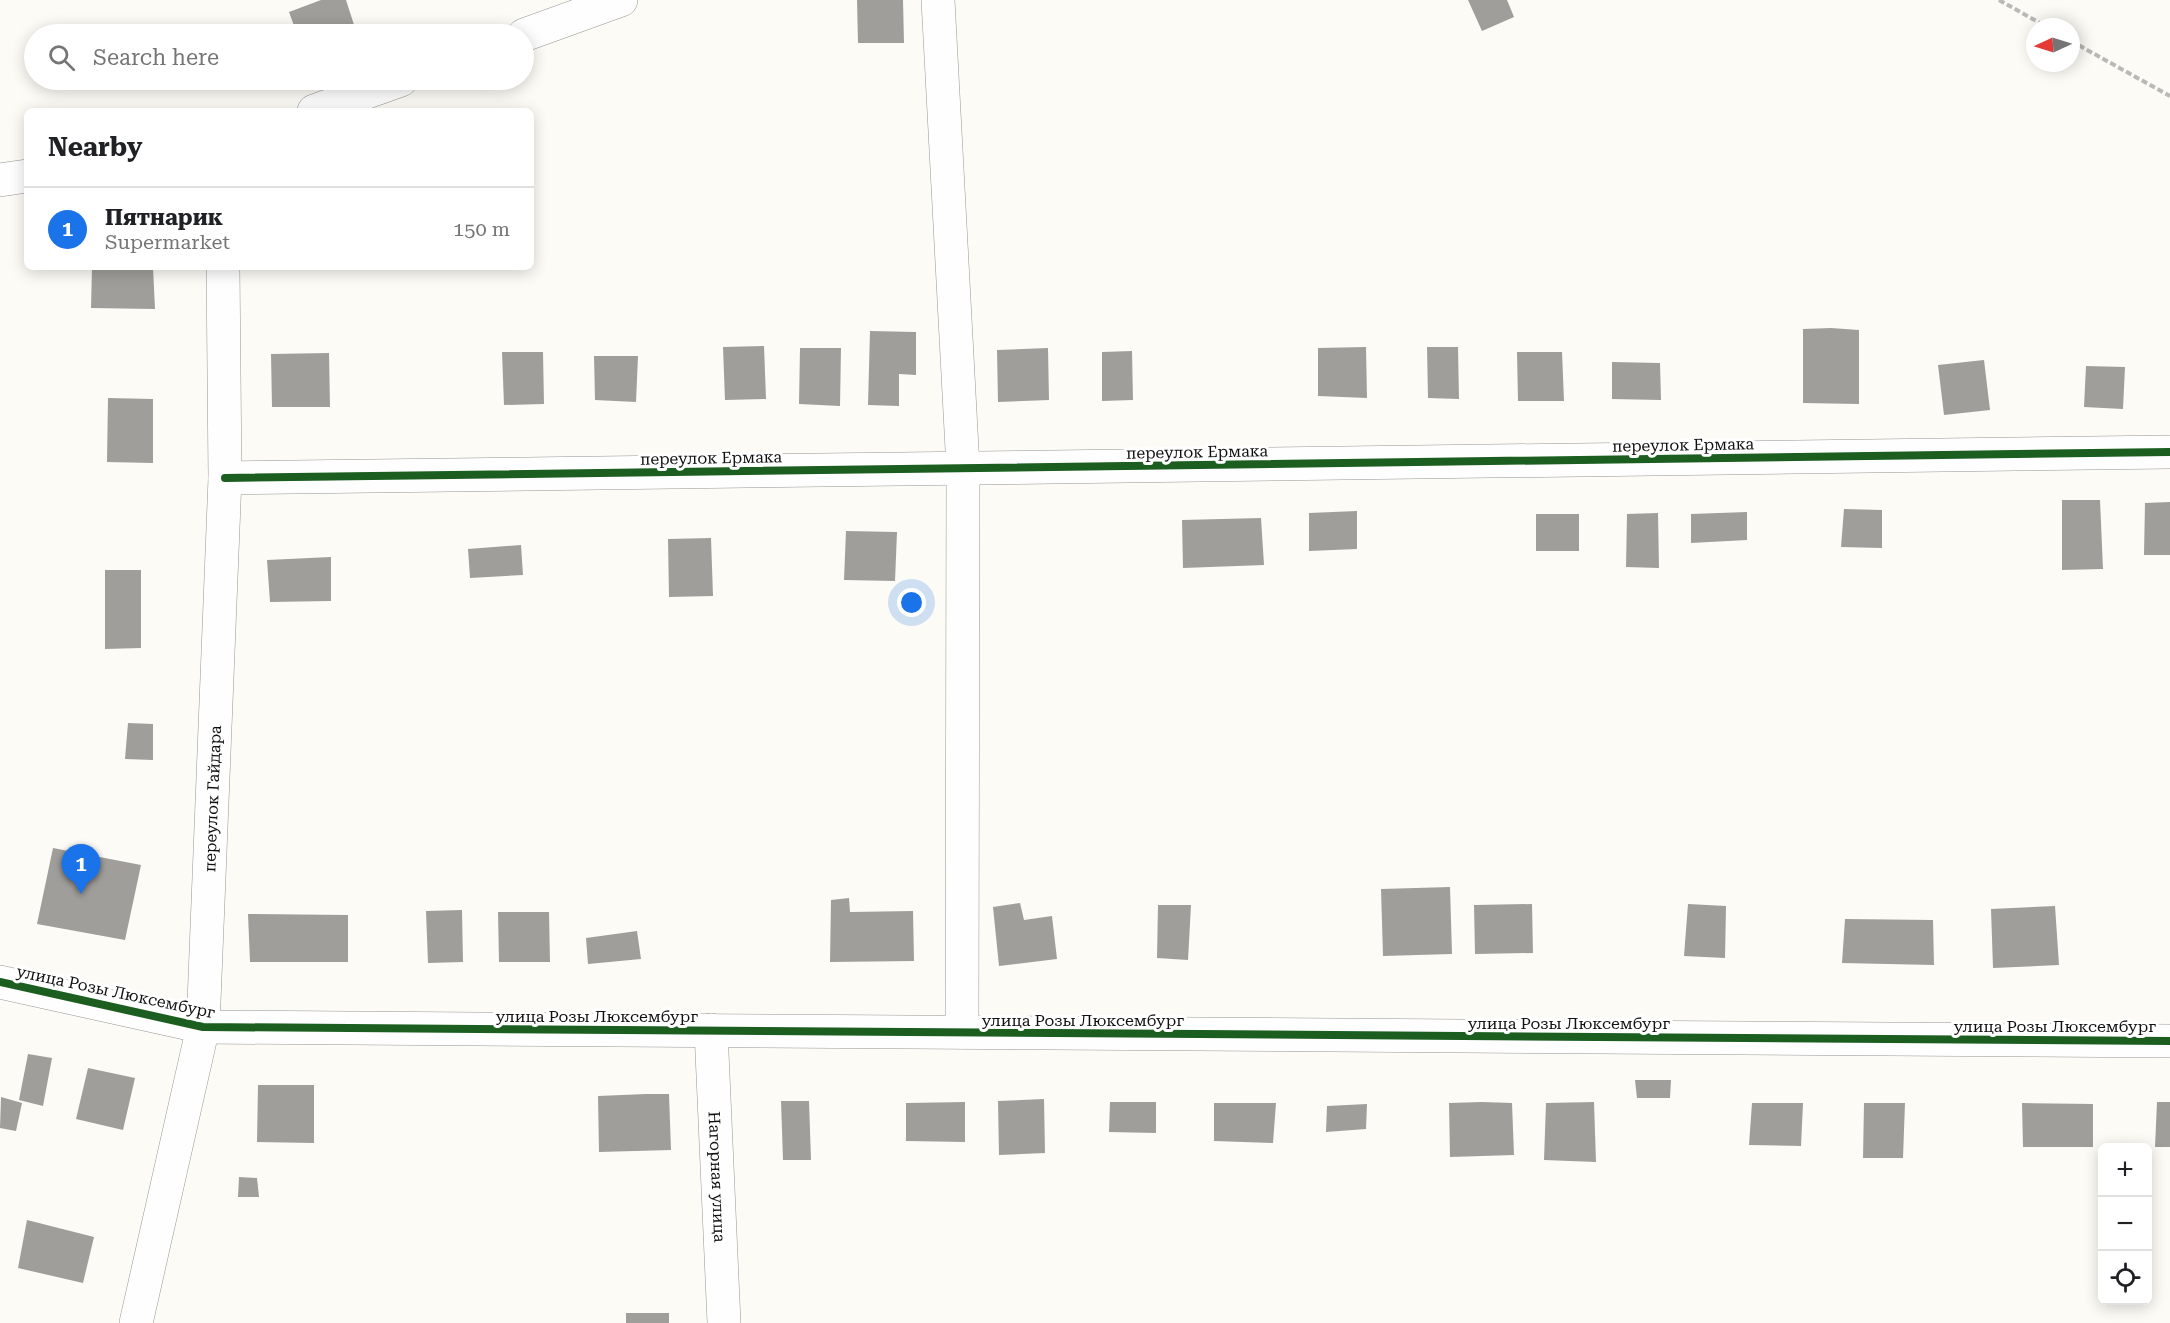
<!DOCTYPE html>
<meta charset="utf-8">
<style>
:root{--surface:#fff;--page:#f6f6f6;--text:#202124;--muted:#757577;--line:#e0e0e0;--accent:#1a73e8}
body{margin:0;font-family:"Roboto Serif",serif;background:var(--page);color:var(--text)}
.controls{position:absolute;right:18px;bottom:18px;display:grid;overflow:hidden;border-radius:9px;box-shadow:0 3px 15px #0003}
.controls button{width:54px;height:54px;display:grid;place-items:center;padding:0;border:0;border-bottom:2px solid var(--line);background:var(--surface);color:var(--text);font:30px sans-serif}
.compass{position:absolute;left:2026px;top:18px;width:54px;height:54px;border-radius:50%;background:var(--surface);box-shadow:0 3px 15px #0003;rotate:266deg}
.you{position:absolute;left:912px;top:603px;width:21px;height:21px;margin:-15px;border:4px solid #fff;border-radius:50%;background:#1a73e8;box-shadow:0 0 0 9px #1a73e833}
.badge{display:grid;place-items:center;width:39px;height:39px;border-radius:50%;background:var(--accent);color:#fff;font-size:20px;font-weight:700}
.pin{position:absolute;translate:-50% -50px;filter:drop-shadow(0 2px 3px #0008)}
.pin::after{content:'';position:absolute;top:32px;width:21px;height:18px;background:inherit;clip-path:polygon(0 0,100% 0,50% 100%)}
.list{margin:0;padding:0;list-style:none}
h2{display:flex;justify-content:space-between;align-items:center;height:78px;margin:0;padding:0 24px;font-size:26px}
h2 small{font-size:20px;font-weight:400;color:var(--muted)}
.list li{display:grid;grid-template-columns:39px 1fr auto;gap:18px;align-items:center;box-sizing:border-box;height:84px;padding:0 24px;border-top:2px solid var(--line)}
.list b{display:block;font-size:22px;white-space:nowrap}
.list p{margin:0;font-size:20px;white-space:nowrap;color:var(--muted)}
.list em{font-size:20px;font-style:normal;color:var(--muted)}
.icon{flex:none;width:33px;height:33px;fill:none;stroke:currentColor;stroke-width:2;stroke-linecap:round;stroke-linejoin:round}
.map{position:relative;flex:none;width:2170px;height:1323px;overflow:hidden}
.search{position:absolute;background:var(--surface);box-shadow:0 3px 15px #0003;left:24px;top:24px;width:510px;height:66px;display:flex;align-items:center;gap:15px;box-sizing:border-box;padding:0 21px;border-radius:33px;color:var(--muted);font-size:22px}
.panel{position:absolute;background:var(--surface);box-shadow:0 3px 15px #0003;left:24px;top:108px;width:510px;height:162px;border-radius:9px}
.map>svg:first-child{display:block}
.building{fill:#a09e9b}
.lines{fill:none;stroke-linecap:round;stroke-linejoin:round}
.minor-casing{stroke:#969694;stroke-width:34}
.path{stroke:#b9b9b8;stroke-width:4;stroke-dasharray:6 3;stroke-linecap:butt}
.minor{stroke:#fffefe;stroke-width:33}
.cycleway-casing{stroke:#fff;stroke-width:11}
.cycleway{stroke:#1b5e20;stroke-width:8}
.labels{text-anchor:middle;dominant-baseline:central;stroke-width:6;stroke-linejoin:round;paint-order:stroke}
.street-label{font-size:16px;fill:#101010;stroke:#fff}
</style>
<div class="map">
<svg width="2170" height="1323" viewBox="0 0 2170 1323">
<rect width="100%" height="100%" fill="#fcfbf6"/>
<path class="building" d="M321,0H346L357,34H297L289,12Z
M857,0H903L904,43H858Z
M1468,0H1507L1514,17L1482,31Z
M92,267H153L155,309L91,308Z
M1831,328L1859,330V404L1803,403V329Z
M870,331L916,332V375L899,374V406L868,405Z
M764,346L766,399L725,400L723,347Z
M1366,347L1367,398L1318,396V348Z
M1427,347H1458L1459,399L1428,398Z
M800,348H841L840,406L799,404Z
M1048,348L1049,400L998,402L997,350Z
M1132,351L1133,400L1102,401V352Z
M502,352H543L544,404L504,405Z
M1517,352H1562L1564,401H1518Z
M329,353L330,407H272L271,354Z
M594,356H638L636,402L595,400Z
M1984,360L1990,410L1944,415L1938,365Z
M1612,362L1660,363L1661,400L1612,399Z
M2086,366L2125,367L2123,409L2084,407Z
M108,398L153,399V463L107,462Z
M2062,500H2100L2103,569L2062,570Z
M2170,502V555H2144L2145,503Z
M1844,509L1882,510V548L1841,547Z
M1357,511V549L1309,551V513Z
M1747,512V540L1691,543V514Z
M1658,513L1659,568L1626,567L1627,514Z
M1536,514H1579V551H1536Z
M1261,518L1264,565L1183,568L1182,520Z
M846,531L897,532L895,581L844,580Z
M711,538L713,596L669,597L668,539Z
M521,545L523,575L470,578L468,549Z
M331,557V601L270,602L267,560Z
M105,570H141V648L105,649Z
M128,723L153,724V760L125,759Z
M53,848L141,865L125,940L37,924Z
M1450,887L1452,954L1383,956L1381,889Z
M849,898L850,912L913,911L914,961L830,962L831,900Z
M1020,903L1024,920L1052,916L1057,959L999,966L993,907Z
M1532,904L1533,953L1475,954L1474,905Z
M1688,904L1726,906L1725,958L1684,956Z
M1158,905H1191L1188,960L1157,958Z
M2055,906L2059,965L1993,968L1991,909Z
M462,910L463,962L428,963L426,911Z
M498,912H549L550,962H499Z
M248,914L348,915V962H250Z
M1845,919L1933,920L1934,965L1842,963Z
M637,931L641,959L588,964L586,938Z
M28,1054L52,1058L43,1106L19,1100Z
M88,1068L135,1078L123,1130L76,1119Z
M1635,1080H1671L1670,1098H1637Z
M258,1085H314V1143L257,1142Z
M646,1094H669L671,1150L599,1152L598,1096Z
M1,1097L22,1103L16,1131L0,1128Z
M1044,1099L1045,1153L999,1155L998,1101Z
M781,1101H809L811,1160H783Z
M965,1102V1142L906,1141V1103Z
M1110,1102H1156V1133L1109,1132Z
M1482,1102L1512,1103L1514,1155L1450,1157L1449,1103Z
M1594,1102L1596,1162L1544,1160L1546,1103Z
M2157,1102H2170V1147H2155Z
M1214,1103H1276L1273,1143L1214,1141Z
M1752,1103H1803L1801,1146L1749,1145Z
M1864,1103H1905L1903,1158H1863Z
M2022,1103L2093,1104V1147H2023Z
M1367,1104L1366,1129L1326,1132L1327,1106Z
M239,1177L257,1178L259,1197H238Z
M27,1220L94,1237L83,1283L18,1268Z
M626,1313H669V1323H626Z"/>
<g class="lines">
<g class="minor-casing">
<g id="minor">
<path d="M938,0L963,468L962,1032"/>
<path d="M524,35L621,0"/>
<path d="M314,111L401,80"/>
<path d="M0,180L27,176"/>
<path d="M225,478L2170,452"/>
<path d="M0,982L203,1027L2170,1041"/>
<path id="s1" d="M711,1030L724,1323"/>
<path id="s2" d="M136,1323L203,1027L225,478L223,267"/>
</g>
</g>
<path class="path" d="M1999,0L2047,27
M2071,41L2170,96"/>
<use href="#minor" class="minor"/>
<g class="cycleway-casing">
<path id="cycleway" d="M225,478L2170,452
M0,982L203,1027L2170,1041"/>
</g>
<use href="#cycleway" class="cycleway"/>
</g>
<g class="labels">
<g class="street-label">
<text transform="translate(1683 445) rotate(-1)">переулок Ермака</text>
<text transform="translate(1197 452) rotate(-1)">переулок Ермака</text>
<text transform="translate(711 458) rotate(-1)">переулок Ермака</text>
<text stroke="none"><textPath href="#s2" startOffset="532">переулок Гайдара</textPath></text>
<text transform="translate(116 992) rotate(12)">улица Розы Люксембург</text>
<text x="597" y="1016">улица Розы Люксембург</text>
<text x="1083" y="1020">улица Розы Люксембург</text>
<text x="1569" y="1023">улица Розы Люксембург</text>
<text x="2055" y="1026">улица Розы Люксембург</text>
<text stroke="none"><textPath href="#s1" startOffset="147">Нагорная улица</textPath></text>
</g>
</g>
</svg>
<div class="controls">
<button>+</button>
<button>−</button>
<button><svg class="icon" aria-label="locate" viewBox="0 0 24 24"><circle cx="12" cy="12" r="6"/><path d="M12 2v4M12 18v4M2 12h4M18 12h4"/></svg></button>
</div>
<svg class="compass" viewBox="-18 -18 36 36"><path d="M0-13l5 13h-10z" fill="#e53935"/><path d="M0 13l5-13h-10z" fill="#757577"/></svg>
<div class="you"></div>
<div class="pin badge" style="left:81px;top:894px">1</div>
<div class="search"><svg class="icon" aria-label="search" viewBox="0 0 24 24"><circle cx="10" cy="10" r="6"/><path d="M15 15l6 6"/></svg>Search here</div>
<section class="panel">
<h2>Nearby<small></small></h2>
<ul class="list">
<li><span class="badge">1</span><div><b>Пятнарик</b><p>Supermarket</p></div><em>150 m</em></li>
</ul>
</section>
</div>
